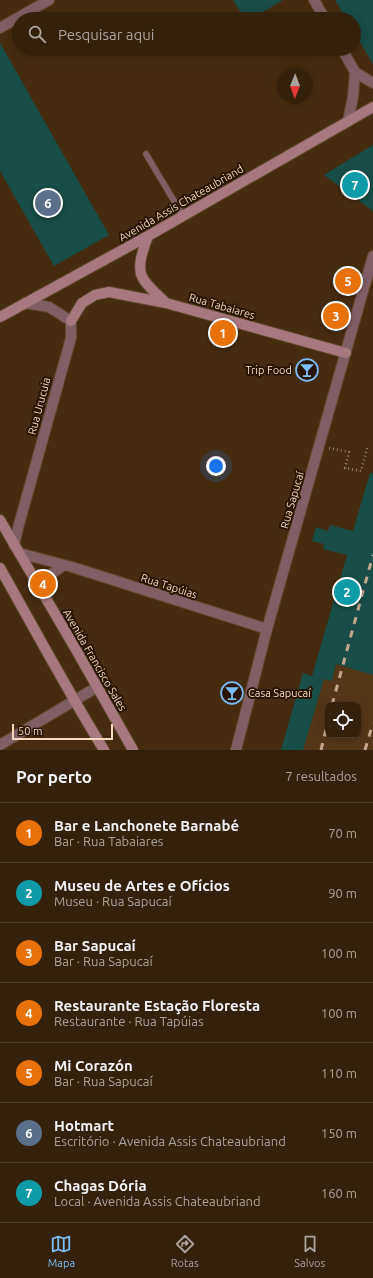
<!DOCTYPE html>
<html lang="pt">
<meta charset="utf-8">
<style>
:root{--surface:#34210c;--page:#3f2e1a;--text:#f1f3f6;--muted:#a9a39d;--line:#4e3e2d;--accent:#7dbef9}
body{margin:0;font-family:Ubuntu,sans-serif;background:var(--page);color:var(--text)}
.controls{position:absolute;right:12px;bottom:12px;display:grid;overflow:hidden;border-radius:8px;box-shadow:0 2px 10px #0003}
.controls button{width:36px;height:36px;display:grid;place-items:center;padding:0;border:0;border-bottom:1px solid var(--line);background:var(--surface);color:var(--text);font:20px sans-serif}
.compass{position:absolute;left:277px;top:68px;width:36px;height:36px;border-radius:50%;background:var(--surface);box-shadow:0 2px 10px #0003;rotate:181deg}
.scale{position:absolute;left:12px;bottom:10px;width:101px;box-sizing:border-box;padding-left:4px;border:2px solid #f5dabf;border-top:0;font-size:11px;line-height:14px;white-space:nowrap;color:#f5dabf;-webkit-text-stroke:3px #281501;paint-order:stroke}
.you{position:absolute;left:216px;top:466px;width:14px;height:14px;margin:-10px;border:3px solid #fff;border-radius:50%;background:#1a73e8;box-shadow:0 0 0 6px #1a73e833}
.badge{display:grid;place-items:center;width:26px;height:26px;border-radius:50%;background:var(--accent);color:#fff;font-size:13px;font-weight:700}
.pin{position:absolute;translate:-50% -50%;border:2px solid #fff;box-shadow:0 1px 4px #0006}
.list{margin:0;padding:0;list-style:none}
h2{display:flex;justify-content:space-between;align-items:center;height:52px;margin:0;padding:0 16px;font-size:17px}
h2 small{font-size:13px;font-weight:400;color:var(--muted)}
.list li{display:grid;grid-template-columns:26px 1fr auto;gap:12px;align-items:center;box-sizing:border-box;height:60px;padding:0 16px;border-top:1px solid var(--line)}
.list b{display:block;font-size:15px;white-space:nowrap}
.list p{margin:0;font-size:13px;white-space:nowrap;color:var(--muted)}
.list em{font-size:13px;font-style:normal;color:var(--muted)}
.icon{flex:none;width:22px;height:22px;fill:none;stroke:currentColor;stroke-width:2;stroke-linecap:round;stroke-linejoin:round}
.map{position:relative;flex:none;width:373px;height:750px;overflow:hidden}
.search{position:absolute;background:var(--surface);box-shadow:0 2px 10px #0003;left:12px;right:12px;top:12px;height:44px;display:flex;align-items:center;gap:10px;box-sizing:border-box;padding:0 14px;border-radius:22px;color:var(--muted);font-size:15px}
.sheet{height:472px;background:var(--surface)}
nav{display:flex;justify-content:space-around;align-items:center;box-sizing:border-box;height:56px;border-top:1px solid var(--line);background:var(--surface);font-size:11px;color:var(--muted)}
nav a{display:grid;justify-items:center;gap:2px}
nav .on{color:var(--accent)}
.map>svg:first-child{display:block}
.built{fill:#533717;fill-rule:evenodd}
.building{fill:#184d48}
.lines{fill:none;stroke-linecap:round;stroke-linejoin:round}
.lane-casing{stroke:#61482c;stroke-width:7}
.street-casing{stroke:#61482c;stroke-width:12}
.secondary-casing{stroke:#61482c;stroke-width:12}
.path{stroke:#9b8165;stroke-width:2.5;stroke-dasharray:1 3;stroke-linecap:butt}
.lane{stroke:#7f5f65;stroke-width:5.5}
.street{stroke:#7f5f65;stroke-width:10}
.secondary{stroke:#a97780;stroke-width:10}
.rail{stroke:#c2a78c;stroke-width:3;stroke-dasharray:7 7;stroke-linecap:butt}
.labels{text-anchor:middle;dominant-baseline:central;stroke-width:4;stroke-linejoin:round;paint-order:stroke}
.street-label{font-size:11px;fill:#f5dabf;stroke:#281501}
.poi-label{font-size:11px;fill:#f5dabf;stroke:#281501;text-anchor:end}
</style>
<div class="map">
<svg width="373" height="750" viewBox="0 0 373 750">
<rect width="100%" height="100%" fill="#452c10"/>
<path class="built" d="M373,536V750H303L324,679L332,680ZM328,705H358V735H328Z"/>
<path class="building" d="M233,0H283L251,19H245Z
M335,0H373V64L354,32V19H346Z
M0,43L109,235L54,266L0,171Z
M373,145V211L324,175Z
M370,473L373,474V675L336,664L332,681L324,679L303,750H281L303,673L312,676L347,555L323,549L324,544L312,541L316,527L328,531L330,525L353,531Z"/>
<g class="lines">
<g class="lane-casing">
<path id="lane" d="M146,154L183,216"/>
</g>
<g class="street-casing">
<path id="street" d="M314,0L325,19
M0,28L49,0
M342,49L355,72L373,83
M348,121L353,97L355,72
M14,545L18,528L71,338V321L49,307L25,303
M19,553L72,567L267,629
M39,588L50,575L64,565
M0,745L97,687
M236,750L267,629L373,256"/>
</g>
<g class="secondary-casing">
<path id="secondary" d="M148,236C144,248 138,261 141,274C144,284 159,296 166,303
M0,317L148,236L373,107
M71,321L82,303L95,295L109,292L166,303L346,353
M0,520L75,648L133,750
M0,568C34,628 67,690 104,750"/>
</g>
<path class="path" d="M329,448L349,452L345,468L361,471L368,445"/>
<use href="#lane" class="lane"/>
<use href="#street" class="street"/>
<use href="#secondary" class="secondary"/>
<path class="rail" d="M332,705L373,555
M321,750L328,721
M365,750L373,723"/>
</g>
<defs>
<g id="bar-ring" transform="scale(1.15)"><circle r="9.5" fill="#281501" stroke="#7dbef9" stroke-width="1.5"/><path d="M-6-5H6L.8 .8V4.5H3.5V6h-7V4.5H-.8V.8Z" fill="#7dbef9"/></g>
</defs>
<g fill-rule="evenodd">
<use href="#bar-ring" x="307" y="370"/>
<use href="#bar-ring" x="232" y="693"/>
</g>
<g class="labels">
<g class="street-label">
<text transform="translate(181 203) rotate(-30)">Avenida Assis Chateaubriand</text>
<text transform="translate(222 306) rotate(16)">Rua Tabaiares</text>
<text transform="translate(39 406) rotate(-75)">Rua Urucuia</text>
<text transform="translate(292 500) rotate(-74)">Rua Sapucaí</text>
<text transform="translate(169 586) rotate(18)">Rua Tapúias</text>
<text transform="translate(95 660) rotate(60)">Avenida Francisco Sales</text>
</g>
<g class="poi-label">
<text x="292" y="370">Trip Food</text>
<text x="248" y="693" text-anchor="start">Casa Sapucaí</text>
</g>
</g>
</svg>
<div class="controls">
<button><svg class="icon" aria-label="locate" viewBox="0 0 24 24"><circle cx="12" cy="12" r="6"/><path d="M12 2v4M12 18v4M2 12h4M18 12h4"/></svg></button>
</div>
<svg class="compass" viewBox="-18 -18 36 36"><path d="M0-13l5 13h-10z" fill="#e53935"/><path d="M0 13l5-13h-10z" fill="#a9a39d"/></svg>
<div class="scale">50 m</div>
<div class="you"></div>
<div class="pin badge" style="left:223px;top:333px;background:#e8710a">1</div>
<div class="pin badge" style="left:347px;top:592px;background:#0f9aa8">2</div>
<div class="pin badge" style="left:336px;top:316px;background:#e8710a">3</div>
<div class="pin badge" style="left:43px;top:584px;background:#e8710a">4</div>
<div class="pin badge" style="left:348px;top:281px;background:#e8710a">5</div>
<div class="pin badge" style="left:48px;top:203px;background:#5c6f8a">6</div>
<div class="pin badge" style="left:355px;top:185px;background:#0f9aa8">7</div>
<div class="search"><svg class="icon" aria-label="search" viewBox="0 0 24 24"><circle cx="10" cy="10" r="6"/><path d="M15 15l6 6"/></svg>Pesquisar aqui</div>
</div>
<section class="sheet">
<h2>Por perto<small>7 resultados</small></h2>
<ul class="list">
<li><span class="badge" style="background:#e8710a">1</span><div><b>Bar e Lanchonete Barnabé</b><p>Bar · Rua Tabaiares</p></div><em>70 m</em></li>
<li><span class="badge" style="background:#0f9aa8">2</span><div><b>Museu de Artes e Ofícios</b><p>Museu · Rua Sapucaí</p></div><em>90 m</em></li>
<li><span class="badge" style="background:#e8710a">3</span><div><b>Bar Sapucaí</b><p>Bar · Rua Sapucaí</p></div><em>100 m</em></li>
<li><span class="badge" style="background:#e8710a">4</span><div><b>Restaurante Estação Floresta</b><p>Restaurante · Rua Tapúias</p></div><em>100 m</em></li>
<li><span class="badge" style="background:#e8710a">5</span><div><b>Mi Corazón</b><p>Bar · Rua Sapucaí</p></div><em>110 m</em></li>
<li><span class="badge" style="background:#5c6f8a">6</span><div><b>Hotmart</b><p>Escritório · Avenida Assis Chateaubriand</p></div><em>150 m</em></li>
<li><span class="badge" style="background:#0f9aa8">7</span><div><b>Chagas Dória</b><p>Local · Avenida Assis Chateaubriand</p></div><em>160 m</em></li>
</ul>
</section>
<nav>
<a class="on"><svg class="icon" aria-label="map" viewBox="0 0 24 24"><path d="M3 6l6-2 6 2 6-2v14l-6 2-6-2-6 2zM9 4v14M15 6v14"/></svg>Mapa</a>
<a><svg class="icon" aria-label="directions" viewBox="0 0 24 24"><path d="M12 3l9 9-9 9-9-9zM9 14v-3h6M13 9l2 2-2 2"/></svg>Rotas</a>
<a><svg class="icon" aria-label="saved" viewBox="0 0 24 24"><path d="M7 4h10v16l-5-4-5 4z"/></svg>Salvos</a>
</nav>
